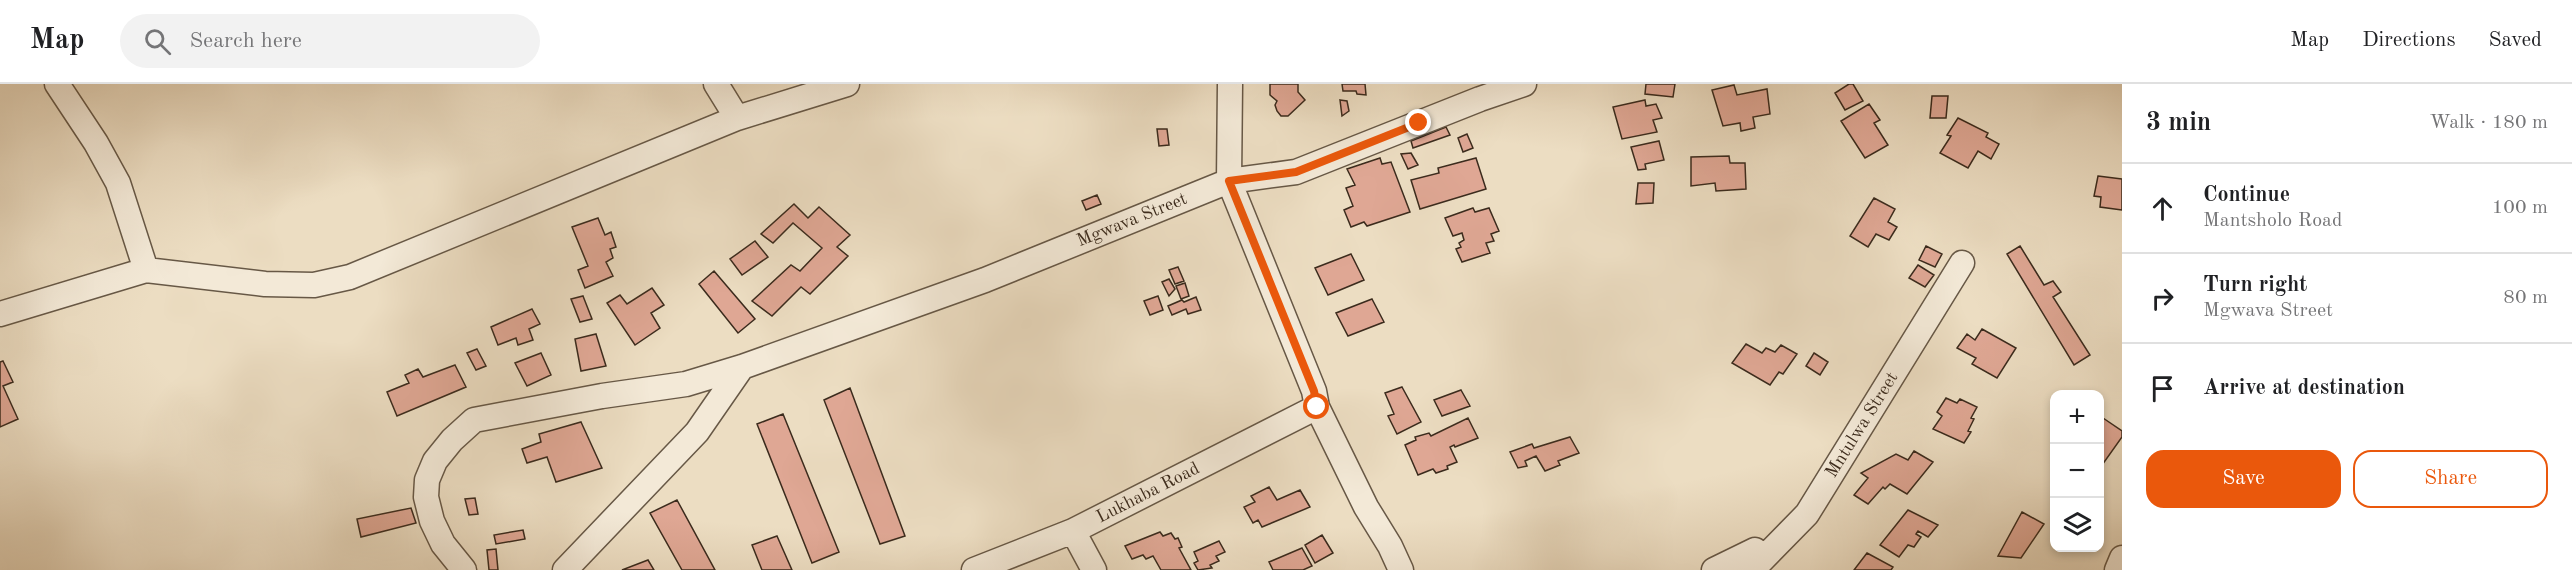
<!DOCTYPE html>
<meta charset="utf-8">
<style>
:root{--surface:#fff;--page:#f2f2f2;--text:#202124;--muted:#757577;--line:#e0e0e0;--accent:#ea580c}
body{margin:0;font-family:"Old Standard TT",serif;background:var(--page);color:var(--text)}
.controls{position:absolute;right:18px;bottom:18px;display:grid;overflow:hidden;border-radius:12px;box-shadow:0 3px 9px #0003}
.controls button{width:54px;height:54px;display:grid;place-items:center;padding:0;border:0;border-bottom:2px solid var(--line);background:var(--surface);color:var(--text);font:30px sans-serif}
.stop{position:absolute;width:18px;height:18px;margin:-14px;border:4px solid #ea580c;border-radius:50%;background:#fff}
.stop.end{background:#ea580c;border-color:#fff;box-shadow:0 2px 6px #0008}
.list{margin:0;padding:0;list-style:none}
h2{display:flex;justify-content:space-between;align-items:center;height:78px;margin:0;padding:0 24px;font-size:26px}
h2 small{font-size:20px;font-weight:400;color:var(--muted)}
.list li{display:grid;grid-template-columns:39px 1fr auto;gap:18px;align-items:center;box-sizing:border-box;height:90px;padding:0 24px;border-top:2px solid var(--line)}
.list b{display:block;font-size:22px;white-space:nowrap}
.list p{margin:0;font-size:20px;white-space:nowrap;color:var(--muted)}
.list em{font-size:20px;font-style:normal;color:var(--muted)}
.actions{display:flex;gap:12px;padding:18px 24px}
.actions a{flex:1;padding:14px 0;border:2px solid var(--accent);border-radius:18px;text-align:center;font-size:21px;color:var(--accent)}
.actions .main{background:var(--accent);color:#fff}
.icon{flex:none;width:33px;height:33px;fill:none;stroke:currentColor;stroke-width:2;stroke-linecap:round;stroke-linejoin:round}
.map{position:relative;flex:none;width:2122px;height:486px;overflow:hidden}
header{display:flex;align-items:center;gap:36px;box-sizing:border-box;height:84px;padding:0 30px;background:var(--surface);border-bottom:2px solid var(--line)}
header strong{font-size:28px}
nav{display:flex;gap:33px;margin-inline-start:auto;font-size:21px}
.search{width:420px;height:54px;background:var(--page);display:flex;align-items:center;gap:15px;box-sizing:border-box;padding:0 21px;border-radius:33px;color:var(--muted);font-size:22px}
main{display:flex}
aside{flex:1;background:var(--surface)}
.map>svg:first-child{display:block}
.building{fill:#dfa794;stroke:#3b2b1d;stroke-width:1.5}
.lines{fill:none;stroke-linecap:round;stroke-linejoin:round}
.minor-casing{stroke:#675846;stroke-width:27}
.minor{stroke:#f3e9d7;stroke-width:24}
.route{stroke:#ea580c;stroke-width:8}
.labels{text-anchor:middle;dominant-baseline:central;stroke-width:4.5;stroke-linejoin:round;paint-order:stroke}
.street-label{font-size:18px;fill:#3b2b1d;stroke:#f3e9d7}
</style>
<header>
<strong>Map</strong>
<div class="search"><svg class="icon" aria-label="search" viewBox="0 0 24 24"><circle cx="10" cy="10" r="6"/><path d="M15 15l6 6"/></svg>Search here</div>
<nav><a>Map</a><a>Directions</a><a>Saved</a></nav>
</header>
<main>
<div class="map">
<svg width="2122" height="486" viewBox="0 0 2122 486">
<rect width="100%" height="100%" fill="#ecddc2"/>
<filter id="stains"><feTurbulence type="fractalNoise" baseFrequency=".00333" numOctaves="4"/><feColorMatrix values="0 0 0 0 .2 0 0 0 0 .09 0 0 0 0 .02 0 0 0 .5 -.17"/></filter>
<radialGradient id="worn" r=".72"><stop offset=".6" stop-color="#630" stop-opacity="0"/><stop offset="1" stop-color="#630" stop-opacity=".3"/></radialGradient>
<path class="building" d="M1270,0H1298V8L1305,16L1288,32H1281L1277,27L1275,21L1277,17L1270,11Z
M1342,0H1365L1366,11L1357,10L1356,7H1343Z
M1646,0H1675L1673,13L1645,10Z
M1849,0H1853L1863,17L1845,26L1835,9Z
M1734,1L1737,11L1767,5L1770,30L1753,33L1755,44L1741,47L1740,39L1723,42L1712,6Z
M1932,12H1948L1946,34H1930Z
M1340,16L1347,17L1349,27L1342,32Z
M1645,16L1646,22L1656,20L1662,34L1653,36L1657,48L1622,55L1613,23Z
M1869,20L1880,36L1874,39L1888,61L1865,74L1841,37Z
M1958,34L1988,49L1986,53L1999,60L1991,75L1978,67L1968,84L1940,69L1951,52L1947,51Z
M1446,43L1450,51L1413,64L1411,57Z
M1157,45H1167L1169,61L1159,62Z
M1467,50L1473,64L1463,68L1458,54Z
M1659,57L1664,76L1645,80L1646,85L1638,86L1631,63Z
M1411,69L1418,81L1408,85L1401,70Z
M1729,72L1730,79H1745L1746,105L1716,107L1715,99L1691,102V73Z
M1380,74L1382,80L1391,78L1410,128L1367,142L1364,138L1351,143L1344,126L1353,122L1346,104L1355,101L1347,85Z
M1476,74L1486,105L1420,125L1411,96L1439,89L1438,84Z
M2098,92L2122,95V126L2100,123L2101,113L2094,112Z
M1638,99H1654L1653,119L1636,120Z
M1097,111L1101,120L1086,126L1082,117Z
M1874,114L1895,125L1888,138L1897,143L1889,156L1876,150L1868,163L1850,152Z
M794,120L808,134L819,123L850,151L837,163L848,172L810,210L801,203L772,232L752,217L791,181L800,187L822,164L793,139L773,159L761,150Z
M1473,124L1475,128L1489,124L1499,147L1491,150L1494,157L1486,159L1490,169L1462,178L1456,165L1461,163L1459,159L1464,156L1462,149L1453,152L1445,134Z
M598,134L605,151L611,148L616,163L610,165L613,174L606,178L613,192L585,204L578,186L588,182L572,143Z
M755,157L768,173L742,191L730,175Z
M1926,162L1942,170L1935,183L1919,176Z
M2020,162L2044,201L2053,197L2061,208L2053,213L2090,271L2074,281L2007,170Z
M1351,170L1364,196L1328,211L1315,184Z
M1918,181L1934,191L1925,203L1909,194Z
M1178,183L1184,197L1175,200L1169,186Z
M714,187L755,235L738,249L699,200Z
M1169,195L1175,205L1169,212L1162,198Z
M1185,199L1189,212L1181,215L1176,202Z
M652,204L664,221L651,229L660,244L635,261L607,219L620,211L627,220Z
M583,212L592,235L580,238L571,215Z
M1158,212L1163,226L1150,231L1144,217Z
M1196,213L1201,226L1188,230L1186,225L1172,231L1168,222L1182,216L1184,218Z
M1372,215L1384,238L1348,252L1336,229Z
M532,225L540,240L529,245L533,256L518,261L516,254L498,261L491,243Z
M1982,245L2016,264L1997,294L1972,280L1976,274L1957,264L1967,250L1975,256Z
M596,250L606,282L581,287L575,255Z
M1746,260L1762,269L1766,264L1775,268L1781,261L1797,270L1783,290L1779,288L1770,301L1732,279Z
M477,265L486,282L476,286L467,269Z
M541,269L551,291L527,302L515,279Z
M1814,269L1828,278L1820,291L1806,282Z
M3,277L13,298L3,302L18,335L0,343V278Z
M455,281L466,303L397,332L387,308L409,299L405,291L418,285L423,293Z
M1402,303L1421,338L1397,350L1388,332L1394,330L1385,309Z
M850,304L905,452L880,460L824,316Z
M1461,306L1470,322L1442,332L1434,316Z
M1946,314L1957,319L1960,315L1977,323L1971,334L1974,335L1968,347L1971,348L1964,359L1933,345L1942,332L1937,328Z
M783,330L839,468L812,479L757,340Z
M1468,334L1478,354L1455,363L1454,361L1450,363L1457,378L1447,382L1448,385L1436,389L1433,385L1418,391L1405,361L1416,356L1415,353L1429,349L1431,352Z
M2103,334L2122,347V353L2100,384V340Z
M581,338L602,384L556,398L547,373L527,379L522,365L541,358L539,350Z
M1570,353L1579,369L1558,377L1560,381L1545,387L1536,372L1525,377L1527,382L1518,384L1510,368L1532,360L1534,364Z
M1914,367L1933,378L1907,410L1890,400L1885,405L1883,403L1868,420L1854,411L1868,394L1861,389L1896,370L1908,376Z
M1269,403L1277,416L1300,406L1310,423L1262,443L1258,436L1253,439L1244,423L1255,418L1251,412Z
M475,414L478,430L469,431L465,415Z
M677,416L715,486H682L650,429Z
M411,424L416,439L361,453L357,435Z
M1908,426L1938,441L1928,453L1918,447L1916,450L1921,453L1914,463L1908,461L1899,473L1880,461Z
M2022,428L2044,440L2021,474L1998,472Z
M523,446L525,455L496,460L494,451Z
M1160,448L1163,452L1171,449L1175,455L1178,454L1182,463L1179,464L1191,486H1161L1153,472L1146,475L1143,471L1132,475L1125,462Z
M1322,451L1333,469L1315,479L1305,461Z
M777,452L792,486H762L752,461Z
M1219,457L1225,468L1216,472L1219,477L1210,481L1212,484L1198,486L1194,479L1198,477L1194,468Z
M1302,464L1312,482L1303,486H1273L1269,478Z
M496,465L498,486H489L487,466Z
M1867,469L1893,483L1891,486H1854Z
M648,476L654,486H622Z"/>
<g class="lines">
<g class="minor-casing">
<path id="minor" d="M57,0L96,59L118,99L146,186
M716,0L737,34
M1230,0L1229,97L1314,307L1317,323L1366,423L1390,462L1401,486
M0,230L146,186L265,200L314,201L350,193L737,34L847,0
M1073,447L1094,486
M464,486L443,460L432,437L426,413L427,396L435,377L452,356L474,336L602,312L686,300L742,283L985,196L1229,97L1296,88L1480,15L1524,0
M565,486L697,348L742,283
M974,486L1073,447L1317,323
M1714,486L1755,466
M1743,486L1761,477L1807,430L1962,179
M2117,486L2122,474"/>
</g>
<use href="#minor" class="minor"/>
</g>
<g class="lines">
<path class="route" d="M1317,323L1314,307L1229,97L1296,88L1419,39"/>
</g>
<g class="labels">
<g class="street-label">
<text transform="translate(1132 136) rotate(-22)">Mgwava Street</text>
<text transform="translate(1862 341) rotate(-58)">Mntulwa Street</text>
<text transform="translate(1148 409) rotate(-27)">Lukhaba Road</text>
</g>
</g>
<rect width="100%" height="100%" filter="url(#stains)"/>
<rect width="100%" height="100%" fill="url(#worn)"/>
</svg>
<div class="controls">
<button>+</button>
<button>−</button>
<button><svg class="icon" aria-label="layers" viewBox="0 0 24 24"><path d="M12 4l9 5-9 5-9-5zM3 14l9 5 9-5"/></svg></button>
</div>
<div class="stop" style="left:1317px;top:323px"></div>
<div class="stop end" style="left:1419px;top:39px"></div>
</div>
<aside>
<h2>3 min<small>Walk · 180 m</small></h2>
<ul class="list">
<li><svg class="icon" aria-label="ahead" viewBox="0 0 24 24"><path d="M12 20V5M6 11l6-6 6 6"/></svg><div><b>Continue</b><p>Mantsholo Road</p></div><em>100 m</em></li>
<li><svg class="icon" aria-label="right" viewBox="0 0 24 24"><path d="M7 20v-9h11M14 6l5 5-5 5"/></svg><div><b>Turn right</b><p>Mgwava Street</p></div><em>80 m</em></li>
<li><svg class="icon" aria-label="arrive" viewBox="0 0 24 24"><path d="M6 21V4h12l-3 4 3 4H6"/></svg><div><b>Arrive at destination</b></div></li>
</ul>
<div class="actions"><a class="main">Save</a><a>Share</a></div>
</aside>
</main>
